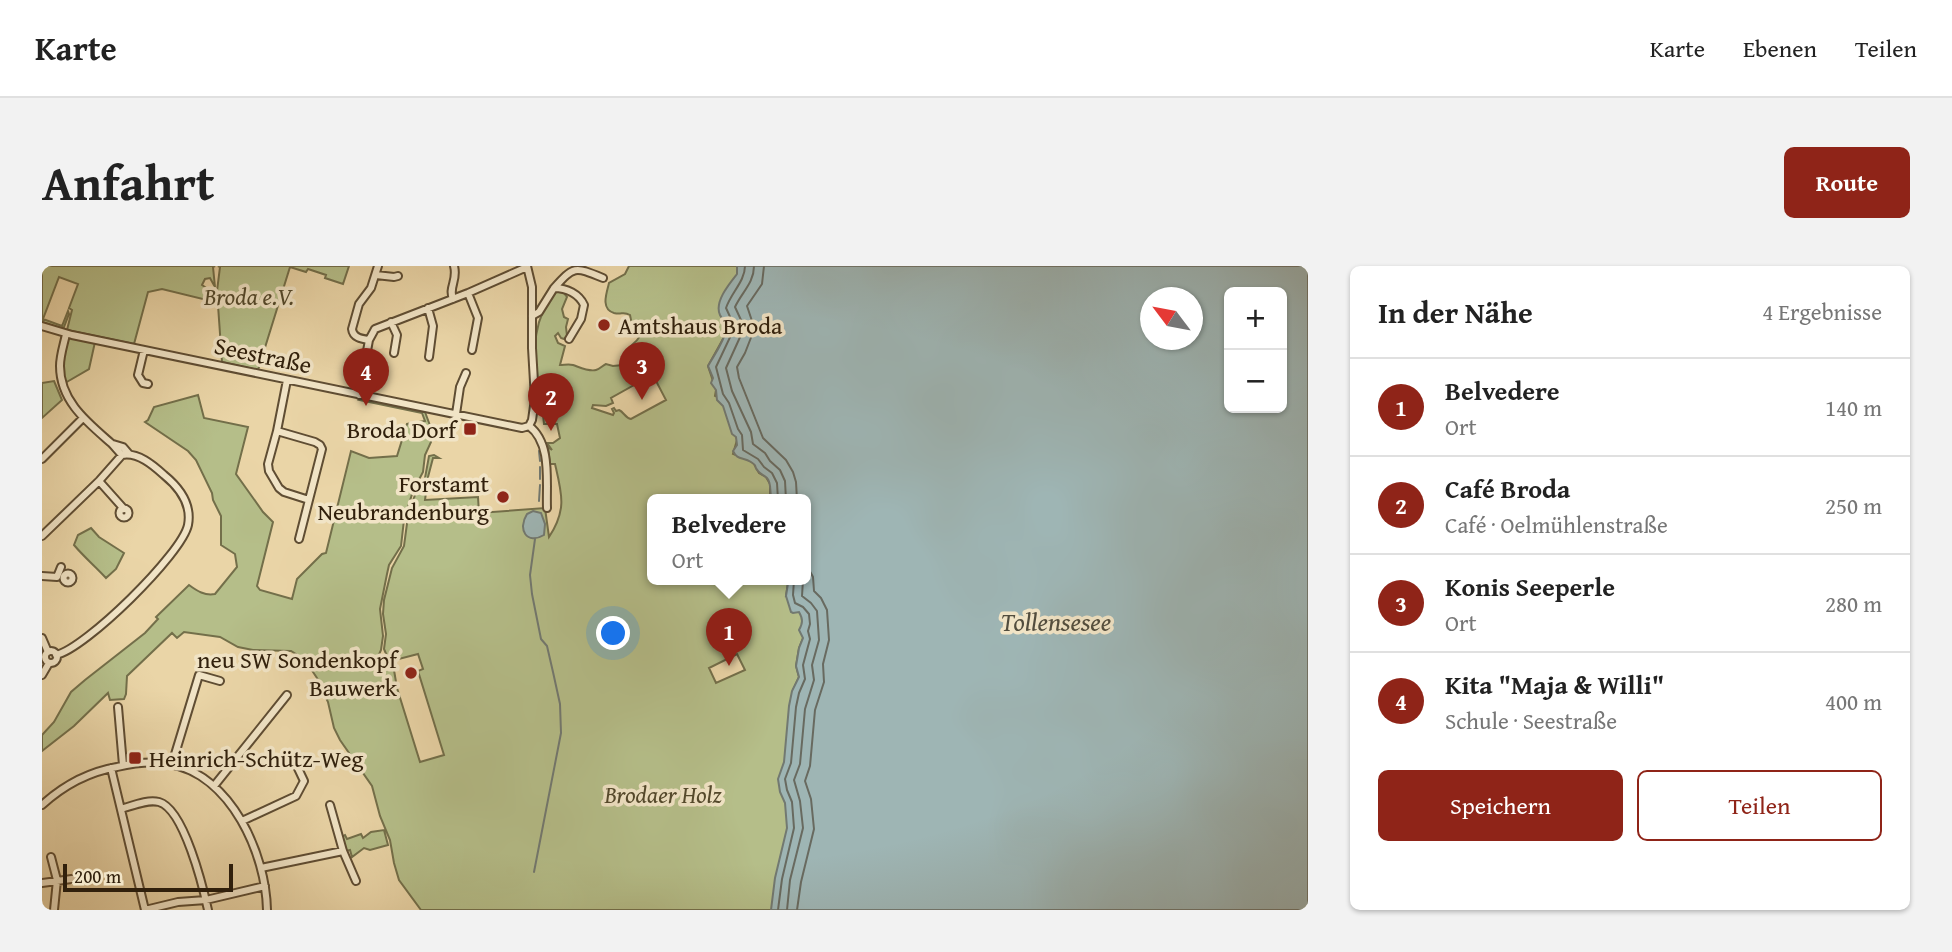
<!DOCTYPE html>
<html lang="de">
<meta charset="utf-8">
<style>
:root{--surface:#fff;--page:#f2f2f2;--text:#222;--muted:#767676;--line:#e0e0e0;--accent:#8f2418}
body{margin:0;font-family:"Gentium Book Plus",serif;background:var(--page);color:var(--text)}
.controls{position:absolute;right:21px;top:21px;display:grid;overflow:hidden;border-radius:10px;box-shadow:0 2px 5px #0004}
.controls button{width:63px;height:63px;display:grid;place-items:center;padding:0;border:0;border-bottom:2px solid var(--line);background:var(--surface);color:var(--text);font:35px sans-serif}
.compass{position:absolute;left:1098px;top:21px;width:63px;height:63px;border-radius:50%;background:var(--surface);box-shadow:0 2px 5px #0004;rotate:302deg}
.scale{position:absolute;left:21px;bottom:18px;width:170px;box-sizing:border-box;padding-left:7px;border:4px solid #31200c;border-top:0;font-size:19px;line-height:24px;white-space:nowrap;color:#31200c;-webkit-text-stroke:5px #f1e4c6;paint-order:stroke}
.you{position:absolute;left:572px;top:368px;width:24px;height:24px;margin:-18px;border:5px solid #fff;border-radius:50%;background:#1a73e8;box-shadow:0 0 0 10px #1a73e833}
.badge{display:grid;place-items:center;width:46px;height:46px;border-radius:50%;background:var(--accent);color:#fff;font-size:23px;font-weight:700}
.pin{position:absolute;translate:-50% -58px;filter:drop-shadow(0 2px 4px #0008)}
.pin::after{content:'';position:absolute;top:37px;width:24px;height:21px;background:inherit;clip-path:polygon(0 0,100% 0,50% 100%)}
.popup{position:absolute;left:605px;top:228px;width:164px;height:91px;box-sizing:border-box;display:grid;place-content:center;border-radius:10px;background:var(--surface);filter:drop-shadow(0 2px 5px #0005);font-size:23px;white-space:nowrap;color:var(--muted)}
.popup b{font-size:26px;color:var(--text)}
.popup::after{content:'';position:absolute;left:50%;top:100%;margin-left:-14px;border:14px solid transparent;border-top-color:var(--surface)}
.list{margin:0;padding:0;list-style:none}
h2{display:flex;justify-content:space-between;align-items:center;height:91px;margin:0;padding:0 28px;font-size:30px}
h2 small{font-size:23px;font-weight:400;color:var(--muted)}
.list li{display:grid;grid-template-columns:46px 1fr auto;gap:21px;align-items:center;box-sizing:border-box;height:98px;padding:0 28px;border-top:2px solid var(--line)}
.list b{display:block;font-size:26px;white-space:nowrap}
.list p{margin:0;font-size:23px;white-space:nowrap;color:var(--muted)}
.list em{font-size:23px;font-style:normal;color:var(--muted)}
.actions{display:flex;gap:14px;padding:21px 28px}
.actions a{flex:1;padding:16px 0;border:2px solid var(--accent);border-radius:10px;text-align:center;font-size:24px;color:var(--accent)}
.actions .main{background:var(--accent);color:#fff}
.map{position:relative;flex:none;width:1266px;height:644px;overflow:hidden;border-radius:10px}
header{display:flex;align-items:center;gap:42px;box-sizing:border-box;height:98px;padding:0 35px;background:var(--surface);border-bottom:2px solid var(--line)}
header strong{font-size:33px}
nav{display:flex;gap:38px;margin-inline-start:auto;font-size:24px}
.intro{display:flex;align-items:center;justify-content:space-between;box-sizing:border-box;height:168px;padding:0 42px}
h1{margin:0;font-size:49px}
.button{padding:18px 32px;border-radius:10px;background:var(--accent);color:#fff;font-size:24px;font-weight:700}
main{display:flex;gap:42px;padding:0 42px}
aside{flex:1;background:var(--surface);border-radius:10px;box-shadow:0 2px 5px #0004}
.map>svg:first-child{display:block}
.green{fill:#b5be89;stroke:#736f4a;stroke-width:2;fill-rule:evenodd}
.water{fill:#9eb5b4;stroke:#727971;stroke-width:2;fill-rule:evenodd}
.lines{fill:none;stroke-linecap:round;stroke-linejoin:round}
.shore{stroke:#686a60;stroke-width:2}
.stream{stroke:#727971;stroke-width:2}
.minor-casing{stroke:#5f4d33;stroke-width:10}
.minor{stroke:#f1e4c6;stroke-width:6}
.poi-dot{fill:#8f2418;stroke:#f1e4c6;stroke-width:2.5}
.labels{text-anchor:middle;dominant-baseline:central;stroke-width:7;stroke-linejoin:round;paint-order:stroke}
.park-label{font-size:24px;font-style:italic;fill:#52482b;stroke:#f1e4c6}
.poi-label{font-size:24px;fill:#31200c;stroke:#f1e4c6;text-anchor:end}
.street-label{font-size:24px;fill:#31200c;stroke:#f1e4c6}
.water-label{font-size:26px;font-style:italic;fill:#524d3e;stroke:#f1e4c6}
</style>
<header>
<strong>Karte</strong>
<nav><a>Karte</a><a>Ebenen</a><a>Teilen</a></nav>
</header>
<div class="intro"><h1>Anfahrt</h1><a class="button">Route</a></div>
<main>
<div class="map">
<svg width="1266" height="644" viewBox="0 0 1266 644">
<rect width="100%" height="100%" fill="#ead5a7"/>
<filter id="stains"><feTurbulence type="fractalNoise" baseFrequency=".00286" numOctaves="4"/><feColorMatrix values="0 0 0 0 .2 0 0 0 0 .09 0 0 0 0 .02 0 0 0 .5 -.17"/></filter>
<radialGradient id="worn" r=".72"><stop offset=".6" stop-color="#630" stop-opacity="0"/><stop offset="1" stop-color="#630" stop-opacity=".3"/></radialGradient>
<path class="green" d="M0,0H173L171,1L173,21L168,12L163,13L160,19L172,27L173,36L120,23L106,26L92,78L25,64L30,44L27,42L36,18L17,11L1,53L20,60L26,45L27,48L22,61L20,63L0,56Z
M176,0H307L301,18L283,12L284,9L266,3L264,6L248,1L216,104L180,96L175,25L178,1Z
M587,0H707L695,61L681,73L666,100L674,124L673,130L685,135L695,174L691,188L707,194L712,198L717,207L724,211L728,218V227L730,234H610V314H743L746,317L744,330L763,328L761,372L757,382L754,400L757,411L751,424L744,644H379L357,614L352,597L348,574L338,550L330,520L298,474L292,462L286,436L275,412L269,403L257,390L249,385L211,384L196,381L178,371L142,366L135,372L130,367L85,410L84,428L82,433L68,434L66,427L32,460L0,485V469L12,456L29,426L43,414L103,367L116,353L114,351L147,319C155,325 163,330 173,328L195,301L193,288L179,279V250L171,234L170,227L154,194L146,185L103,156L106,154L112,141L156,129L162,152L206,161L194,208L221,246L231,256L215,320L218,324L250,333L255,313L280,288L284,287L309,185L327,192L355,190L365,158L383,155L380,147L317,134L319,132L383,146L390,165L389,176L383,189L381,206L371,225L362,254L359,280L347,299L345,308L338,343L341,370L339,384L335,393L351,398L355,422L378,496L402,489L376,405L381,403L376,388L353,394L345,390L342,383L344,368L341,348L342,334L350,302L362,280L366,250L373,229L383,212L387,190L392,189L397,192H391L386,211L383,234L436,231L437,247L503,242L507,271C525,244 520,228 513,198H508L506,181L510,184L505,177H511L518,172L515,158H502L500,140L494,142L496,135L507,136L508,133L494,129C493,94 487,56 513,27L516,25L521,26L525,31L520,43L522,51L526,53L524,61L525,70L522,73L519,72L516,67L513,70L516,77L523,80L518,99C522,99 527,98 531,99C537,101 547,106 554,104C558,103 560,100 564,98L571,100L591,98V93L585,89C585,78 598,77 599,66L590,59L588,49C581,45 580,49 572,47C558,43 565,26 567,17L583,8ZM613,113L624,134L589,153C583,152 582,146 577,144L574,145L572,142L570,143L572,147L571,149L550,142L551,139L564,140L571,137L569,132L594,118L597,122ZM695,388L703,404L674,417L667,402Z
M27,71L53,76L47,103L23,117L20,96Z
M12,115L20,134L0,152V117Z
M49,262L57,271L82,287L74,303L64,312C53,300 42,291 32,279L36,269Z
M342,564L346,579L328,584L322,582L310,591L308,584L304,585L299,571L303,569L305,573L319,568L321,572L329,566Z"/>
<path class="water" d="M695,0H1266V644H729L733,612L745,562L743,537L738,526L736,513L742,496L747,440L750,425L757,411L754,400L757,382L761,372L757,364C761,357 761,353 757,346L751,347L749,346L744,330L746,317L743,314H764V234H730C727,227 730,217 725,212C722,209 718,208 716,205C710,198 717,201 709,196C701,191 695,194 691,185L695,179L694,171L690,168L681,140L675,134L674,124L669,117L671,112L666,100C672,89 682,76 684,64C685,57 681,55 678,49C672,36 687,18 695,8ZM1187,26H1240V142H1187ZM1108,32H1150V74H1108Z
M491,245L499,247L503,258L502,269C485,279 475,264 485,248Z"/>
<g class="lines">
<path class="shore" d="M703,0C703,15 689,27 684,42L690,55V67L674,101L681,128L687,137L696,163L700,169L701,184L716,193L722,201L730,207L735,217L736,234
M712,0C712,17 700,26 693,41L699,54V69L684,102L690,125L709,166L711,178L723,187L728,195L738,204L743,215L744,234
M722,0L720,18L705,40L710,55V69L703,87L695,101L697,112L721,172L744,194L751,206L754,216L755,234
M736,644L740,613L752,562L750,536L745,524L743,513L749,497L754,441L757,427L763,413L761,399L768,373L766,365L768,358L767,348L761,341L753,337L751,329L752,314
M745,644L748,614L761,562L758,535L752,514L758,498L763,443L772,414L770,399L777,374L775,345L769,337L760,330L761,314
M755,644L759,616L772,563L769,533L763,515L768,500L773,444L782,416L781,398L787,374L785,344L779,332L772,325L771,311L764,298"/>
<path class="stream" d="M497,185L498,195
M498,213V201
M497,235L498,219
M492,606L519,467L518,438L511,406L505,380L499,373L490,328L488,309L493,273"/>
<g class="minor-casing">
<path id="minor" d="M485,0L490,21V82L493,133L490,154L487,160
M334,9L352,11L356,10
M512,22C532,0 532,0 561,12
M426,27L436,52L430,84
M411,33C406,21 416,15 412,0
M386,42L391,60L387,91
M490,50L497,46L512,22C525,22 537,28 542,39L539,53L527,73
M349,56L355,69L352,87
M0,60L30,69L480,162L487,160
M327,74C320,73 311,72 310,63L317,38L329,22L336,0
M102,84L96,109L101,117L106,118
M245,114L235,165L226,198L227,205L237,222L242,226L267,234
M317,129L327,74L333,63L426,27L485,1
M414,148L418,121L424,107
M487,160C510,177 504,216 505,242
M235,165L273,176L278,179L280,183L257,273
M71,178L81,181L87,188
M0,193L41,152
M57,215L82,243
M77.5 247a4.5 4.5 0 1 1 9 0a4.5 4.5 0 1 1-9 0Z
M0,270L57,215L80,189
M21.5 312a4.5 4.5 0 1 1 9 0a4.5 4.5 0 1 1-9 0Z
M0,310L15,311L19,301
M0,372L6,386
M3 391a6 6 0 1 1 12 0a6 6 0 1 1-12 0Z
M14,389C43,383 140,288 146,259C150,238 138,222 122,209C111,199 96,186 80,189C76,185 73,181 69,177C45,156 18,135 18,100C18,89 22,78 24,68
M0,409L7,397
M76,441L81,499
M130,498L157,409L178,415
M69,502L103,644
M172,520L245,429
M0,539C22,519 46,506 75,501C92,497 111,495 128,498C189,509 224,588 225,644
M288,539L301,585L314,615
M79,543C90,540 105,533 117,536C142,543 161,621 166,644
M200,555L254,530L262,515L253,496
M9,591L15,614L12,644
M219,602L301,585
M0,617L44,611
M103,644L136,636L164,634L223,620"/>
</g>
<use href="#minor" class="minor"/>
</g>
<g class="poi-dot">
<circle cx="562" cy="59" r="7"/>
<rect x="421" y="156" width="14" height="14" rx="3.5"/>
<circle cx="461" cy="231" r="7"/>
<circle cx="369" cy="407" r="7"/>
<rect x="86" y="485" width="14" height="14" rx="3.5"/>
</g>
<g class="labels">
<g class="park-label">
<text x="207" y="30">Broda e.V.</text>
<text x="621" y="528">Brodaer Holz</text>
</g>
<g class="poi-label">
<text x="576" y="59" text-anchor="start">Amtshaus Broda</text>
<text x="414" y="163">Broda Dorf</text>
<text x="447" y="217">Forstamt<tspan x="447" dy="28">Neubrandenburg</tspan></text>
<text x="355" y="393">neu SW Sondenkopf<tspan x="355" dy="28">Bauwerk</tspan></text>
<text x="107" y="492" text-anchor="start">Heinrich-Schütz-Weg</text>
</g>
<g class="street-label">
<text transform="translate(221 89) rotate(12)">Seestraße</text>
</g>
<g class="water-label">
<text x="1014" y="355">Tollensesee</text>
</g>
</g>
<rect width="100%" height="100%" filter="url(#stains)"/>
<rect width="100%" height="100%" fill="url(#worn)"/>
</svg>
<div class="controls">
<button>+</button>
<button>−</button>
</div>
<svg class="compass" viewBox="-18 -18 36 36"><path d="M0-13l5 13h-10z" fill="#e53935"/><path d="M0 13l5-13h-10z" fill="#767676"/></svg>
<div class="scale">200 m</div>
<div class="you"></div>
<div class="pin badge" style="left:687px;top:400px">1</div>
<div class="popup"><b>Belvedere</b>Ort</div>
<div class="pin badge" style="left:509px;top:165px">2</div>
<div class="pin badge" style="left:600px;top:134px">3</div>
<div class="pin badge" style="left:324px;top:140px">4</div>
</div>
<aside>
<h2>In der Nähe<small>4 Ergebnisse</small></h2>
<ul class="list">
<li><span class="badge">1</span><div><b>Belvedere</b><p>Ort</p></div><em>140 m</em></li>
<li><span class="badge">2</span><div><b>Café Broda</b><p>Café · Oelmühlenstraße</p></div><em>250 m</em></li>
<li><span class="badge">3</span><div><b>Konis Seeperle</b><p>Ort</p></div><em>280 m</em></li>
<li><span class="badge">4</span><div><b>Kita &quot;Maja &amp; Willi&quot;</b><p>Schule · Seestraße</p></div><em>400 m</em></li>
</ul>
<div class="actions"><a class="main">Speichern</a><a>Teilen</a></div>
</aside>
</main>
